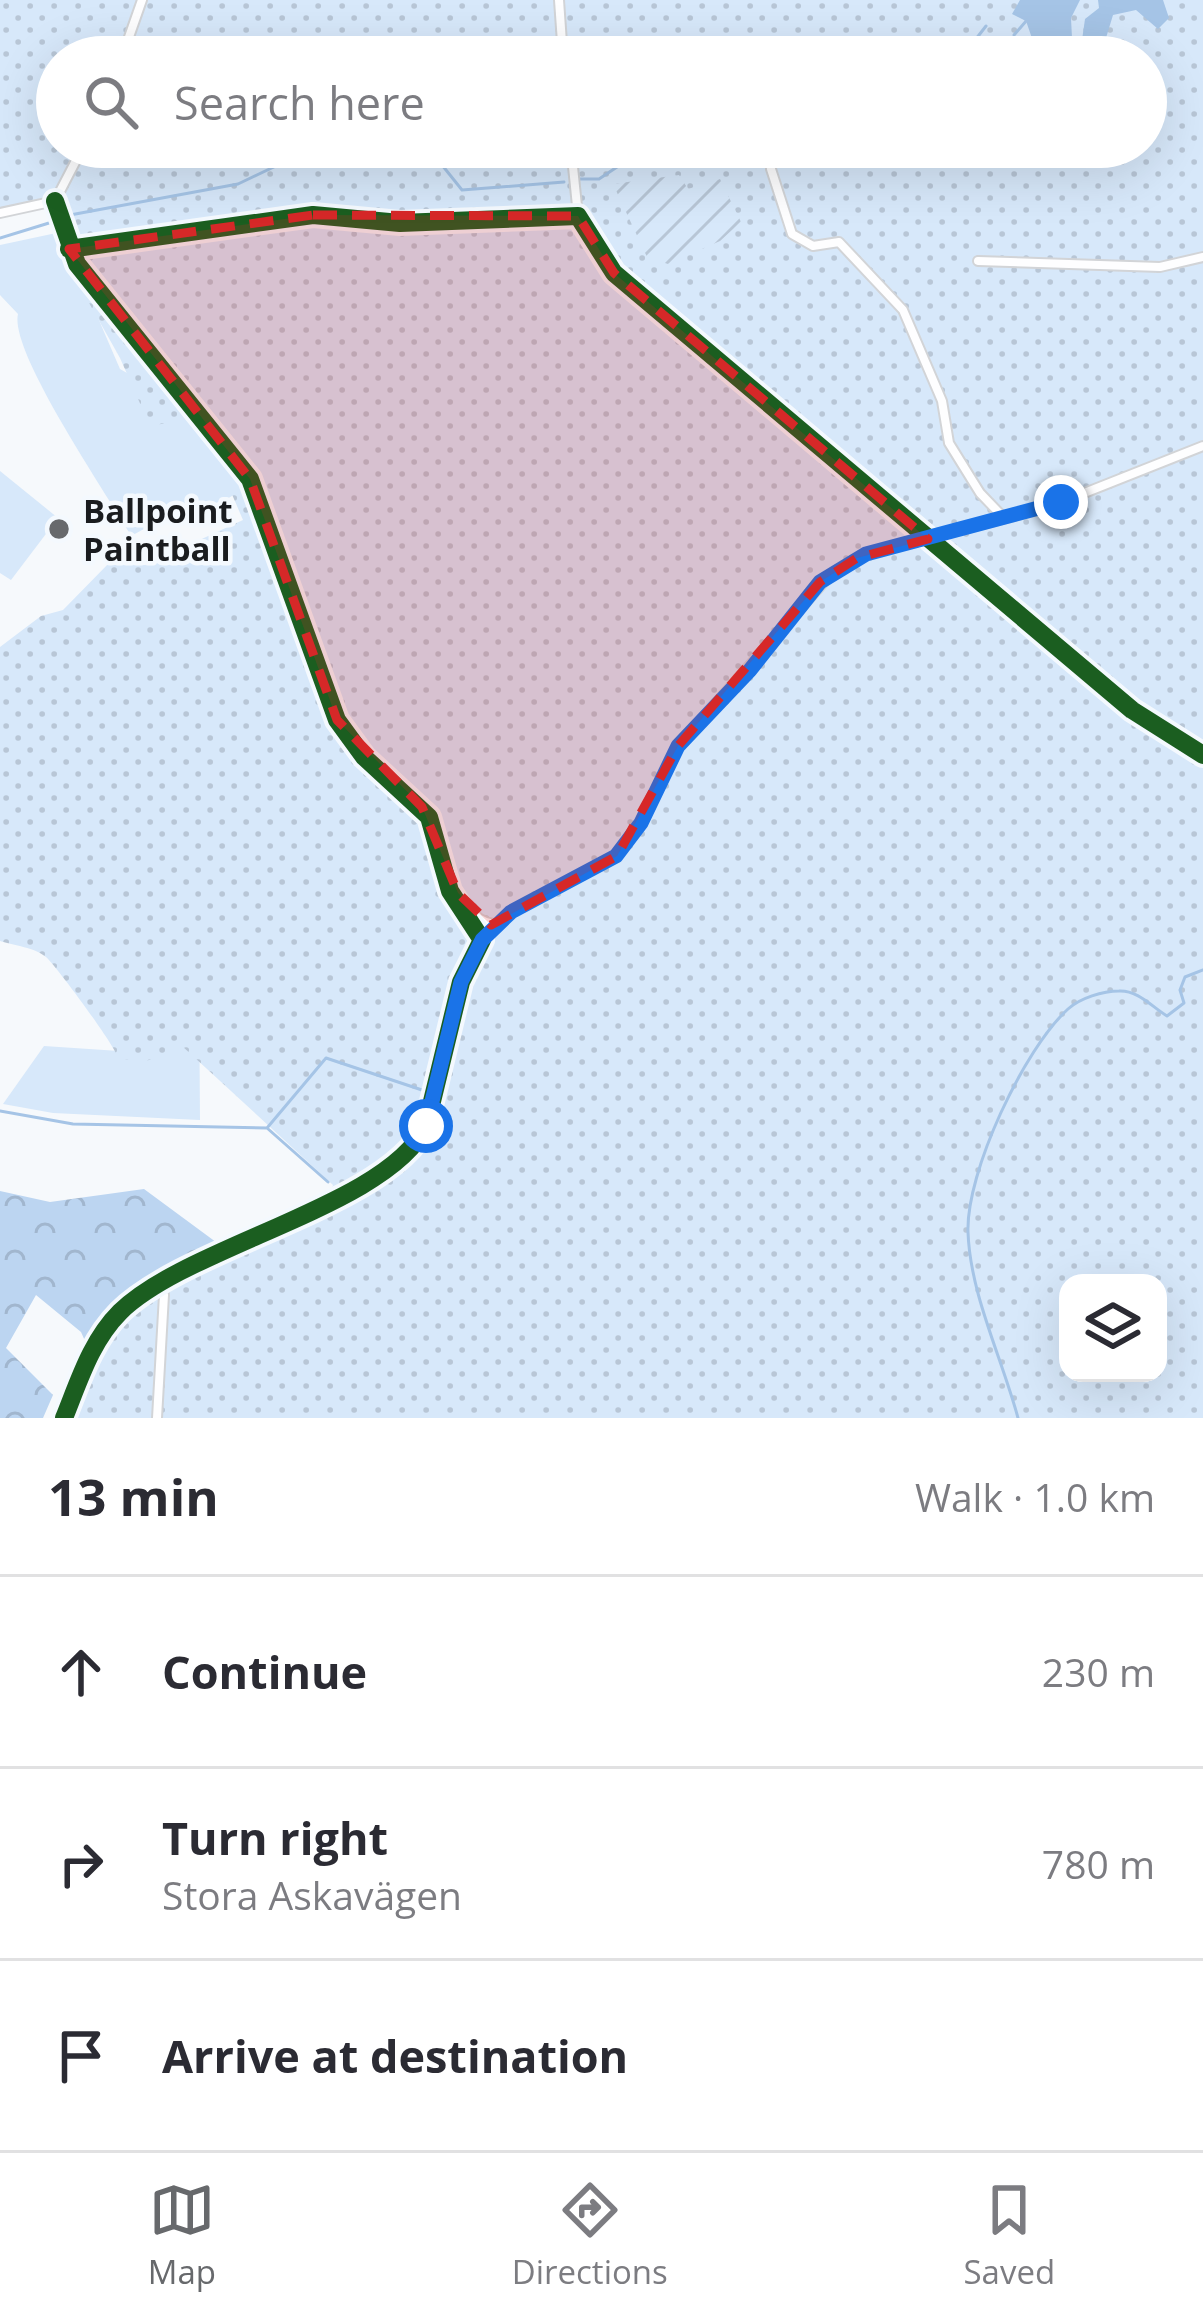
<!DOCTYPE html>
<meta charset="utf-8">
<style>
:root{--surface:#fff;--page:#f2f2f3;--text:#2b2b33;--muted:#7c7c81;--line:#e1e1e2;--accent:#67696c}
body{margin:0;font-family:"Open Sans",sans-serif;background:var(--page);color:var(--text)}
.controls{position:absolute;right:36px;bottom:36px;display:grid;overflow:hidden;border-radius:24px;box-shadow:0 12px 48px #0002}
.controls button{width:108px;height:108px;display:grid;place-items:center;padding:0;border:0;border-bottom:3px solid var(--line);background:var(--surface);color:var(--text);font:60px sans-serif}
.stop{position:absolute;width:36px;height:36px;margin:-27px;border:9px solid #1a73e8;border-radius:50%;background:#fff}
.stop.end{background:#1a73e8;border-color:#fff;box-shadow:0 3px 12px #0008}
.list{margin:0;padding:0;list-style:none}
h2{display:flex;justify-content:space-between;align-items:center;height:156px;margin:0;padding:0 48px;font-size:51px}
h2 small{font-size:39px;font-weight:400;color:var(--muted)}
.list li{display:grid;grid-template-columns:78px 1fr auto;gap:36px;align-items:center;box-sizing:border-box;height:192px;padding:0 48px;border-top:3px solid var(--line)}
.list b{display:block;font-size:45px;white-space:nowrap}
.list p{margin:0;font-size:39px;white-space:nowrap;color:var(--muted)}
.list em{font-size:39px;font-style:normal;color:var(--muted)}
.icon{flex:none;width:66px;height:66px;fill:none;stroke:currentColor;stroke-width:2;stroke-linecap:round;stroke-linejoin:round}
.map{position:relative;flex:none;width:1203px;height:1418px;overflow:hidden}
.search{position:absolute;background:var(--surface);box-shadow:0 12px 48px #0002;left:36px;right:36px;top:36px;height:132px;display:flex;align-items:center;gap:30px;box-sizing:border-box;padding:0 42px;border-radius:66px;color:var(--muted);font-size:45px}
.sheet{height:732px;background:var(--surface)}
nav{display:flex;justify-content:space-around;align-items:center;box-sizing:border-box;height:168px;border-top:3px solid var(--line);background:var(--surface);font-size:33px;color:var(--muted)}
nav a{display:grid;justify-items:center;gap:6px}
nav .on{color:var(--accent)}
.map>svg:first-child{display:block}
.grass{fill:#d7e8fa}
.forest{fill:url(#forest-crowns)}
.park{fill:url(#park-dots);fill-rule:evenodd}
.garden{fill:url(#garden-furrows)}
.water{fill:#a5c4e6}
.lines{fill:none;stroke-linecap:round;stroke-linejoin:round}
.stream{stroke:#a5c4e6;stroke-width:3}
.street-casing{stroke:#d2d4d7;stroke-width:12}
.street{stroke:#fefeff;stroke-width:8}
.cycleway-casing{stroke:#f4f9fe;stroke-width:26}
.cycleway{stroke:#1b5e20;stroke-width:18}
.route{stroke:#1a73e8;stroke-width:15}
.marked{fill:#d62828;fill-opacity:0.2;stroke:#d62828;stroke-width:9;stroke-dasharray:24 15;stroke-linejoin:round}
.poi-dot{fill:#67696c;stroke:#f4f9fe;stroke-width:4.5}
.labels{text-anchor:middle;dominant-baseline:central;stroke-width:9;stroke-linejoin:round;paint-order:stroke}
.poi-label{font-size:33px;font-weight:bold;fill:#1a1c1f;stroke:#f4f9fe;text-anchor:start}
</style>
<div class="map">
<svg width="1203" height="1418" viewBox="0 0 1203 1418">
<defs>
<pattern id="forest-crowns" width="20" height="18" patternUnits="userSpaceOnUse" patternTransform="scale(3)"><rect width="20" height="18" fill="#bcd5f1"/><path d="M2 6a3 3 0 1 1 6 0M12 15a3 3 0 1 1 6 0" fill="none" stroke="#a1b6ce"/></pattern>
<pattern id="park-dots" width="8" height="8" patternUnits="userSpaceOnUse" patternTransform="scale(3)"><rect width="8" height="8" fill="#d7e8fa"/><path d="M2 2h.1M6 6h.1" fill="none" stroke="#b8c6d6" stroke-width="1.8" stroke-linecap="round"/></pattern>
<pattern id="garden-furrows" width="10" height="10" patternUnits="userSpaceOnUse" patternTransform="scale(3)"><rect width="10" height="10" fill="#d7e8fa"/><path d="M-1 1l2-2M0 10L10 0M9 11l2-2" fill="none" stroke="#b8c6d6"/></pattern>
</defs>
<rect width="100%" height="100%" fill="#f6f9fc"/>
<path class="grass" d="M61,232L120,369L190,409L250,485L217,505L194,502L131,536C108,495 9,352 18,314L0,295V245Z
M0,471L58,518L11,580L0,573Z
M199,983L200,1120L53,1113L3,1104L44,1046L149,1053Z"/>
<path class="forest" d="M144,1189L224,1248L103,1381L81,1332L36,1295L6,1348L53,1395L43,1418H0V1191L50,1202Z"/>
<path class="park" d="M0,0H1203V1418H64C76,1385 91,1345 114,1318C151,1275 272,1229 327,1202L333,1185L182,1046L144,1062L118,1058C116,1047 57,967 46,957C36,948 13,945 0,941V647L41,616L63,610L110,562L145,565L243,520L231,492L248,478L200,417L150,426L120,358L61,253L49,206L0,213ZM57,57H1146V147H57ZM1068,1283H1158V1373H1068Z"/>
<path class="garden" d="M679,175L688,189L720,179L741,222L720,241L668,264L647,257L613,184Z"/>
<path class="water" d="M1020,0H1080L1071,18L1072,38L1034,44L1026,21L1012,14Z
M1098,0H1163L1169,18L1158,29L1136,10L1113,15L1106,38L1123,47L1124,57H1054L1067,45L1081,47L1085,19L1099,8Z"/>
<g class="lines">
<path class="stream" d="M1014,35L1027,20
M962,57L986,26
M396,147L410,154L430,150L462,190L564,182
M580,179H599L626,161L683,147
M70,215L238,184L299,155L325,154L332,147
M0,238L49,223
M0,1111L73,1124L267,1128L326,1058L422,1090
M267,1128L328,1182
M1018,1418C1002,1358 970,1294 968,1232C966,1172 1024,1049 1068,1009C1080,998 1103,991 1119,991C1138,990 1152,1007 1167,1016L1184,1003L1180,990L1185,977L1203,970"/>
<g class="street-casing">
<path id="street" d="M559,0L563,57
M122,57L142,0
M571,147L578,216
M771,169L792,234L813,246L839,242L903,310L942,401L949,443L980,493L1004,518
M55,201L77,264L250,479L337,720L364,757L429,817L450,891L482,940L461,982L426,1126C388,1206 188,1245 120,1312C91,1341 79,1381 64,1418
M0,213L55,201L83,147
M69,249L313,215L400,223L578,216L614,273L1132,710L1203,755
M978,261L1160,267L1203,257
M445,866C456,888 467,921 494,924
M483,939L511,912L617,856L641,823L678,746L832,573L866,554L1049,507L1203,446
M157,1418L164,1295L160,1283"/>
</g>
<use href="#street" class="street"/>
<g class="cycleway-casing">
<path id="cycleway" d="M55,201L77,264L250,479L337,720L364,757L429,817L450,891L482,940L461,982L426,1126C388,1206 188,1245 120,1312C91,1341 79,1381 64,1418
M69,249L313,215L400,223L578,216L614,273L1132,710L1203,755"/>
</g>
<use href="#cycleway" class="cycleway"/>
</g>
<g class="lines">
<path class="route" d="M426,1126L461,982L482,940L511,912L616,856L641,823L678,746L750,670L820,582L866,554L1061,502"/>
</g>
<path class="marked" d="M313,215L578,216L614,273L928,539L857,558L820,582L678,746L617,856L491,925L458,893L422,807L337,720L250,479L69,249Z"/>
<circle class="poi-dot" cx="59" cy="529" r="12"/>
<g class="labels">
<g class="poi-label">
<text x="83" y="510">Ballpoint<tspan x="83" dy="38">Paintball</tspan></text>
</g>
</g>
</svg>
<div class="controls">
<button><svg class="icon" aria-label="layers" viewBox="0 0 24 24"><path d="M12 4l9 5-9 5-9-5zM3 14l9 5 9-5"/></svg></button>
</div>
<div class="stop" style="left:426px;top:1126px"></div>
<div class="stop end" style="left:1061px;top:502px"></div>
<div class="search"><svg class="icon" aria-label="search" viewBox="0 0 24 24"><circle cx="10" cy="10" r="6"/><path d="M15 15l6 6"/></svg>Search here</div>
</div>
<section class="sheet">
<h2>13 min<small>Walk · 1.0 km</small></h2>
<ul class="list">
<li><svg class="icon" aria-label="ahead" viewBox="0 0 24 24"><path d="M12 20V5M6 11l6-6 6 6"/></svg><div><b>Continue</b></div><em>230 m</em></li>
<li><svg class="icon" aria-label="right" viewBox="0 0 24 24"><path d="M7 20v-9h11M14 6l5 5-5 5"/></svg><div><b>Turn right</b><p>Stora Askavägen</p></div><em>780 m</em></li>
<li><svg class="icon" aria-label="arrive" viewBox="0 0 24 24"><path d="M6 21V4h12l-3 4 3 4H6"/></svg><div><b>Arrive at destination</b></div></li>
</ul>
</section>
<nav>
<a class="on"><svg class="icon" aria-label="map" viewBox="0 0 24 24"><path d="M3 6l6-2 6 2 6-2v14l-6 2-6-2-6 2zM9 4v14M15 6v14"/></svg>Map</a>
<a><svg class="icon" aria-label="directions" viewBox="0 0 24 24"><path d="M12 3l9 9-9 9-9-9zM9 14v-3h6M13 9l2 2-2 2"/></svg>Directions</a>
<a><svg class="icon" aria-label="saved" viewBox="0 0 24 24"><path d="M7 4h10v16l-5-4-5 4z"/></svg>Saved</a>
</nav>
